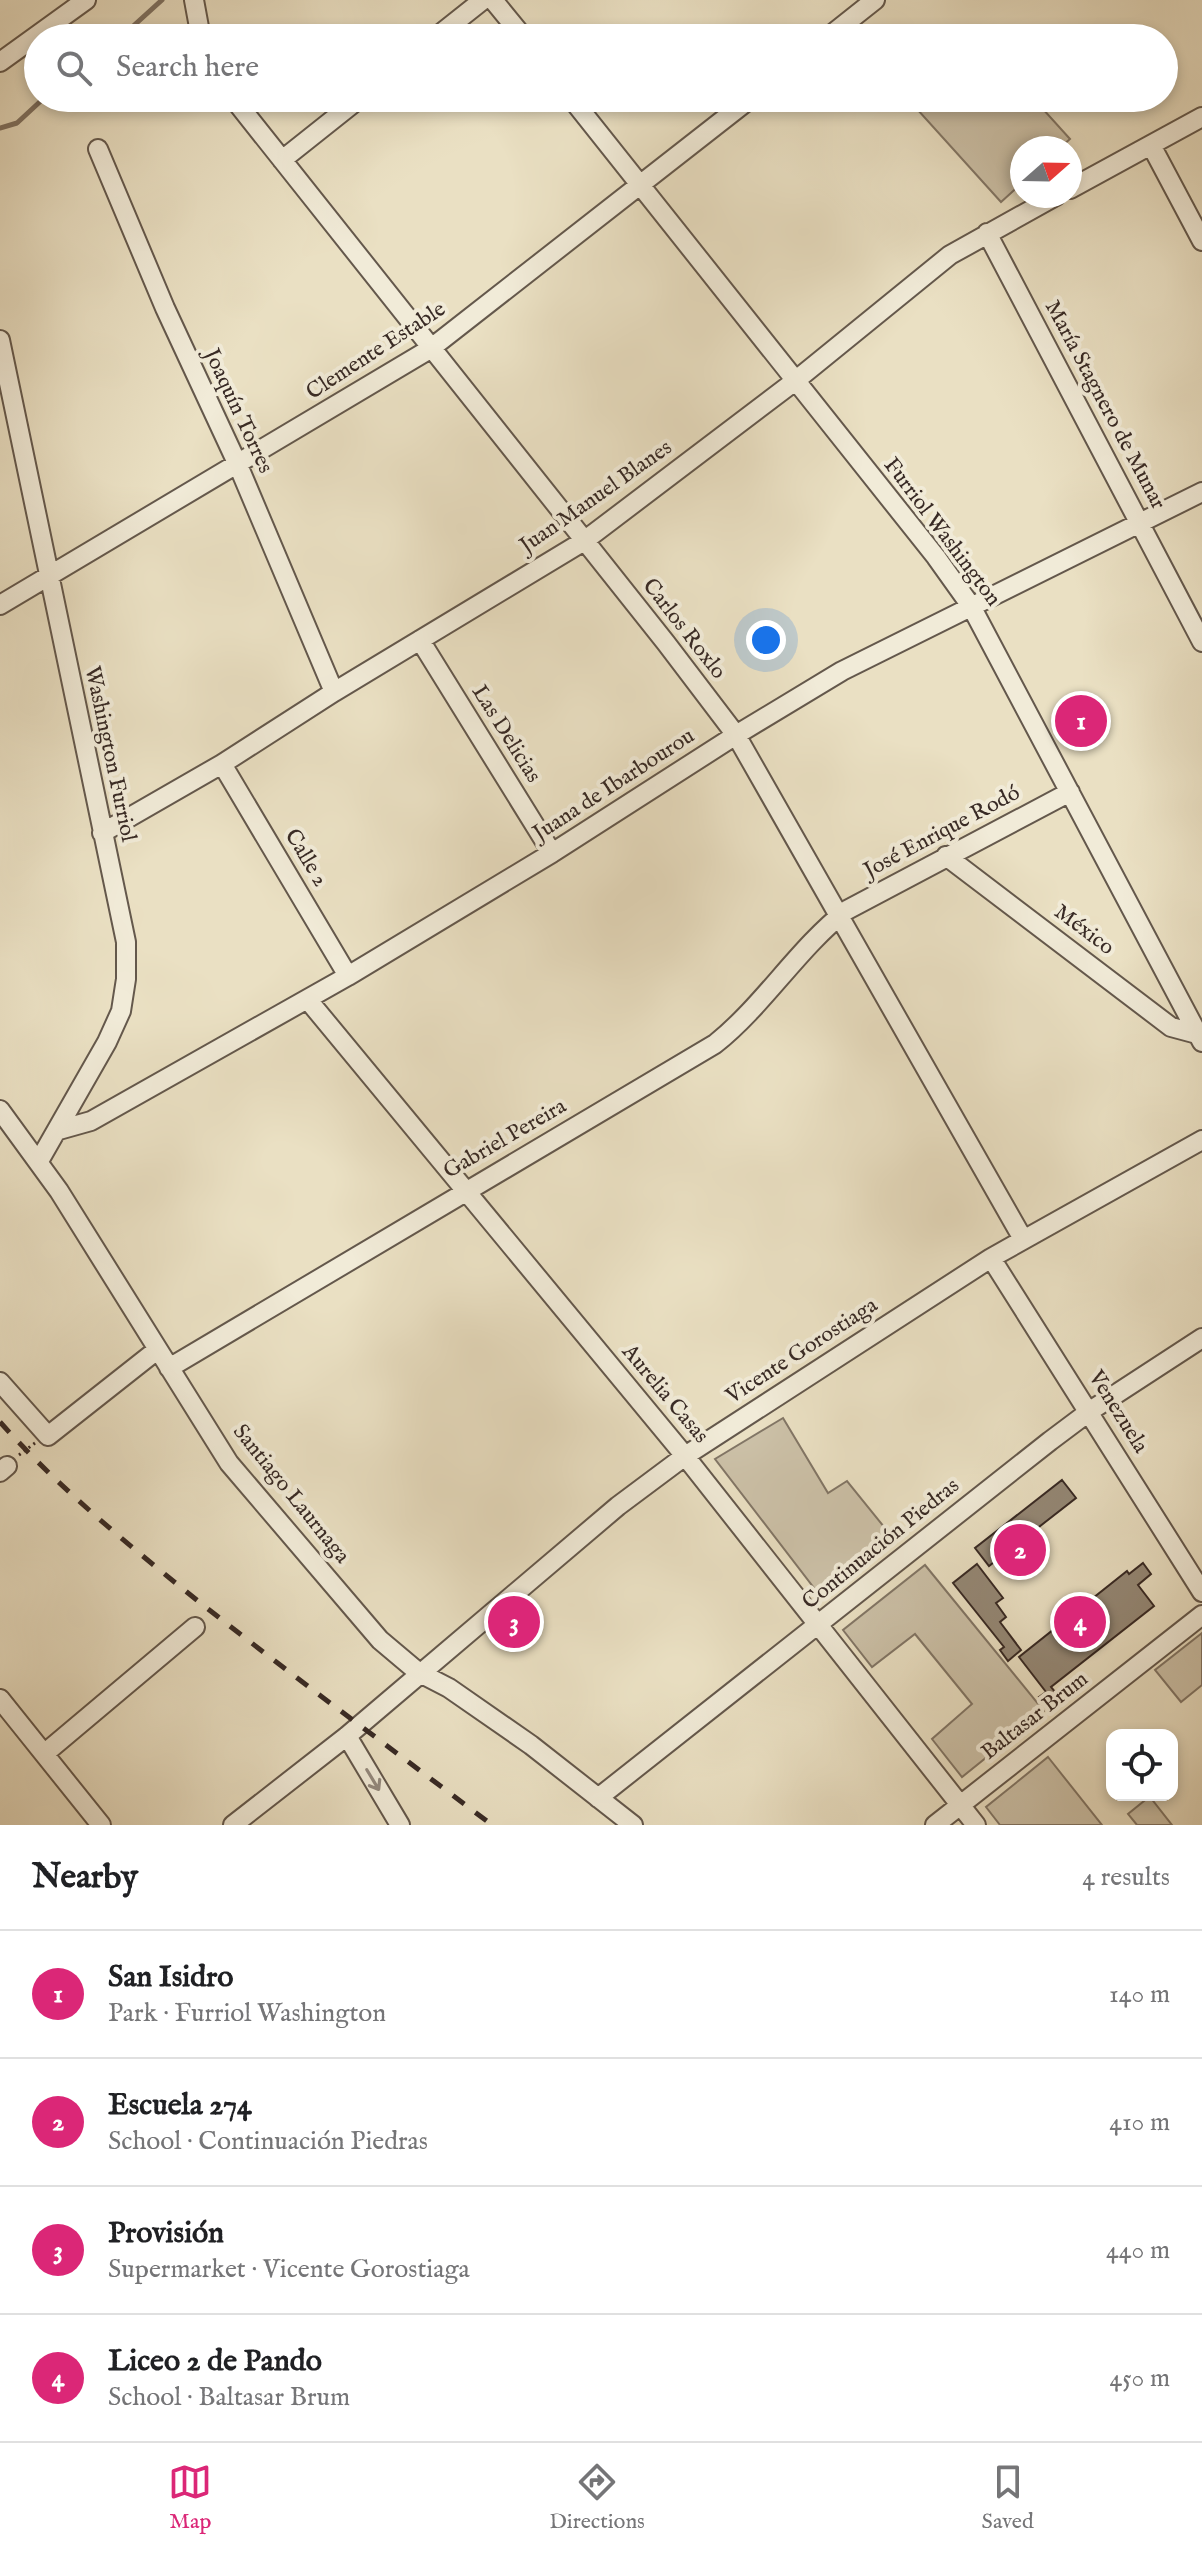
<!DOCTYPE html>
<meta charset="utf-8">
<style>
:root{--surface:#fff;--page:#f6f6f6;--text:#202124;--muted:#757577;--line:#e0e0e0;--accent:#db2777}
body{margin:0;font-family:"IM FELL English",serif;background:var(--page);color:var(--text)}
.controls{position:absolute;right:24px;bottom:24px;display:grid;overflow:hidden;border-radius:16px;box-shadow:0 4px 12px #0003}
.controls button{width:72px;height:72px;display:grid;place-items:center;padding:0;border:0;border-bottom:2px solid var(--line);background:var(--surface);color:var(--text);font:40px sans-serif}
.compass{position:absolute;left:1010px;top:136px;width:72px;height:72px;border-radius:50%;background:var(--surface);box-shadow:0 4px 12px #0003;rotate:70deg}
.you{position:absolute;left:766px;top:640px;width:28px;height:28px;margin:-20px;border:6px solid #fff;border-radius:50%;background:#1a73e8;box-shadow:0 0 0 12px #1a73e833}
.badge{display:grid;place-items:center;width:52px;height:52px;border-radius:50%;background:var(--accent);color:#fff;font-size:26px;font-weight:700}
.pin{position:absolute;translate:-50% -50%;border:4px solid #fff;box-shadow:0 2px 8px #0006}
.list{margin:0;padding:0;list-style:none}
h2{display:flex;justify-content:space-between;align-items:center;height:104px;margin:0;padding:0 32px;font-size:34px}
h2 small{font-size:26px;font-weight:400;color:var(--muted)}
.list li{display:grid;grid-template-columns:52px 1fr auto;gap:24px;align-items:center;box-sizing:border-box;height:128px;padding:0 32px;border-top:2px solid var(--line)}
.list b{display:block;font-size:30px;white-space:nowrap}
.list p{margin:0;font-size:26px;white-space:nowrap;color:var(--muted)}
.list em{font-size:26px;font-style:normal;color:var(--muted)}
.icon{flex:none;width:44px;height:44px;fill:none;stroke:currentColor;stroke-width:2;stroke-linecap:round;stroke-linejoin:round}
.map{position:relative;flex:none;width:1202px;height:1825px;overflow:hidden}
.search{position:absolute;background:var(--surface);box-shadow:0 4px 12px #0003;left:24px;right:24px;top:24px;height:88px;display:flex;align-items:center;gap:20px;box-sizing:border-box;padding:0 28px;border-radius:44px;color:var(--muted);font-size:30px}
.sheet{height:616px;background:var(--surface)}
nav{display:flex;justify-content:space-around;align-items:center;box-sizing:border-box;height:112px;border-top:2px solid var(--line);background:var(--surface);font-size:22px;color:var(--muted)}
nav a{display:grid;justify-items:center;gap:4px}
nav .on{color:var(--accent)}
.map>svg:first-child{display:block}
.green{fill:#ccc1a8;stroke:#827666;stroke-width:2}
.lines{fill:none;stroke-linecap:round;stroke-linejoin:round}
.stream{stroke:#7e7263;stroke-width:5}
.building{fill:#958977;stroke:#382a25;stroke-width:2}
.minor-casing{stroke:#64584c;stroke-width:22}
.path{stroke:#382a25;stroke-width:3;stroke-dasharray:2 4;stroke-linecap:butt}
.minor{stroke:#f1ebd8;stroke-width:18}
.rail{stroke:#382a25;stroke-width:5;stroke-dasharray:14 14;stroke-linecap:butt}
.oneway{stroke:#948a7e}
.labels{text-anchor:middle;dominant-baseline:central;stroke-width:8;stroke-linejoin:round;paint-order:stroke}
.street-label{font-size:22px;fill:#382a25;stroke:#f1ebd8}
</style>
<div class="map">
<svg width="1202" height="1825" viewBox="0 0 1202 1825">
<rect width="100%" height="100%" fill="#eae0c3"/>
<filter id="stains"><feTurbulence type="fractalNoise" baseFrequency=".0025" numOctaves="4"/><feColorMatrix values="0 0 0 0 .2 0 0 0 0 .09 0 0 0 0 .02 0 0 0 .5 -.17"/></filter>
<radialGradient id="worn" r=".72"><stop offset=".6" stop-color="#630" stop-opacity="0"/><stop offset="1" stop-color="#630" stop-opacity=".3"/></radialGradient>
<path class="green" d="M907,98H1033L1070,139L1060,148H1022V183L1001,202Z
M1093,702L1105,724L1071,742L1057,718Z
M783,1418L828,1493L847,1481L893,1538L821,1597L715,1459Z
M925,1565L1044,1711L962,1777L932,1739L972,1704L915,1634L872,1667L843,1630Z
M1202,1633V1685L1181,1702L1155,1670Z
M1048,1757L1102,1825H1000L986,1807Z
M1149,1797H1150L1172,1825H1137L1128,1814Z"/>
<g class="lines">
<path class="stream" d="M120,38L162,0
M0,128L17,123L44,98"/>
</g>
<path class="building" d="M1062,1480L1076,1498L989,1566L975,1548Z
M1143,1563L1151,1574L1138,1585L1154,1606L1051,1687L1060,1698L1047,1708L1039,1697L1046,1692L1019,1657L1127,1571L1129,1574Z
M977,1564L1003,1598L996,1603L1006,1617L1000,1622L1021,1650L1008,1661L1000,1650L1004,1647L953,1583Z"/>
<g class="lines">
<g class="minor-casing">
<path id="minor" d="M194,0L201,38
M493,0L524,38
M435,38L483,0
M827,38L875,0
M0,62L86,0
M233,98L666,643L736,735L1023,1239
M571,98L936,557L971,606L1202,1042
M1151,145L1202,241
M98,149L165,308L238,465L334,692
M282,160L360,98
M1070,189L1202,117
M987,233L1202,642
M0,340L126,942V979L121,1011L107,1042L39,1161
M0,605L430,349L751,98
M420,640L552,853
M222,764L348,976
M102,833L222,764L334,692L584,541L795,381L950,255L1056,196
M946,856L1171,1027L1197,1034
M308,1000L685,1456L976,1825
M0,1110L59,1191L229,1463L380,1640L418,1672L449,1688L531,1745L633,1825
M59,1130L91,1121L348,976L552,853L736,735L842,671L1202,492
M991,1258L1202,1592
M169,1368L715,1044C764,1005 798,948 847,910L1070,792
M0,1382L48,1436L157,1350
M0,1472L7,1466
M0,1699L101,1825
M347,1736L400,1825
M44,1754L195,1627
M598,1798L1050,1441L1090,1411L1202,1338
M233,1825L347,1736L618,1506L685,1456L991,1258L1202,1140
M935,1825L1202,1615"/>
</g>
<path class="path" d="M19,1455L35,1443"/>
<use href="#minor" class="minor"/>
<path class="rail" d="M0,1422C58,1487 126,1543 193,1597C291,1675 392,1749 492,1825"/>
</g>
<defs><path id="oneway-shaft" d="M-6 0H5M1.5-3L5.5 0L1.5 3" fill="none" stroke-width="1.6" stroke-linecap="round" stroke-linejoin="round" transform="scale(2)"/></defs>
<use class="oneway" href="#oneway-shaft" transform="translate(373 1780) rotate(59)"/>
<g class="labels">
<g class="street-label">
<text transform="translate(376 351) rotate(-33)">Clemente Estable</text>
<text transform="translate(1105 405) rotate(62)">María Stagnero de Munar</text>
<text transform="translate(238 411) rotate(65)">Joaquín Torres</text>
<text transform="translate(596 497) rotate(-35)">Juan Manuel Blanes</text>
<text transform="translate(942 532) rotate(53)">Furriol Washington</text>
<text transform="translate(684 629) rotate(52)">Carlos Roxlo</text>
<text transform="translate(506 734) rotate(58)">Las Delicias</text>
<text transform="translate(110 754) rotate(78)">Washington Furriol</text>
<text transform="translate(614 785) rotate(-33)">Juana de Ibarbourou</text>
<text transform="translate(942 832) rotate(-28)">José Enrique Rodó</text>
<text transform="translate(306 858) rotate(59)">Calle 2</text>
<text transform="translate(1084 930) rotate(37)">México</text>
<text transform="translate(505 1139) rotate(-30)">Gabriel Pereira</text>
<text transform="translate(802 1351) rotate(-33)">Vicente Gorostiaga</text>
<text transform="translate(665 1394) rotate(50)">Aurelia Casas</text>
<text transform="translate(1118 1412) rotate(58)">Venezuela</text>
<text transform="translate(291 1494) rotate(51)">Santiago Laurnaga</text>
<text transform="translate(881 1544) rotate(-39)">Continuación Piedras</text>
<text transform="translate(1035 1716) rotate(-38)">Baltasar Brum</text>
</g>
</g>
<rect width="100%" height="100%" filter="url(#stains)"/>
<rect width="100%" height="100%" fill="url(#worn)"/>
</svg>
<div class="controls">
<button><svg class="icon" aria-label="locate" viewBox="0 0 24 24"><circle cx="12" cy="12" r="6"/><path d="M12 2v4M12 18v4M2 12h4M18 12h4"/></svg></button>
</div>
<svg class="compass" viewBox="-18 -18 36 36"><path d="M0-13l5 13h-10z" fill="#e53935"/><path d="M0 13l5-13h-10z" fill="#757577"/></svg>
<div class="you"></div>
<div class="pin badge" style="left:1081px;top:721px">1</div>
<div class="pin badge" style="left:1020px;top:1550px">2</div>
<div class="pin badge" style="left:514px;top:1622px">3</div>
<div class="pin badge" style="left:1080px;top:1622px">4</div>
<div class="search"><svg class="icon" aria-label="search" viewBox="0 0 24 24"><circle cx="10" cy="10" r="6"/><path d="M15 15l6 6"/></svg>Search here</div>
</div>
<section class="sheet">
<h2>Nearby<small>4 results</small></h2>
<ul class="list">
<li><span class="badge">1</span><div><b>San Isidro</b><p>Park · Furriol Washington</p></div><em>140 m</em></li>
<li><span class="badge">2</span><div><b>Escuela 274</b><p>School · Continuación Piedras</p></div><em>410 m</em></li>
<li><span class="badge">3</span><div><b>Provisión</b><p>Supermarket · Vicente Gorostiaga</p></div><em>440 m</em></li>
<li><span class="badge">4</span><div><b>Liceo 2 de Pando</b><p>School · Baltasar Brum</p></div><em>450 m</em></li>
</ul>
</section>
<nav>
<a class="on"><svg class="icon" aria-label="map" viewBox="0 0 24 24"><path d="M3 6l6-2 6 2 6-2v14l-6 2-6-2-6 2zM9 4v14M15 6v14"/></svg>Map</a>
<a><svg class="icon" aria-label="directions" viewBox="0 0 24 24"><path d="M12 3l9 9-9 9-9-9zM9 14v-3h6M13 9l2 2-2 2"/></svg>Directions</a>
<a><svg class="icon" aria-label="saved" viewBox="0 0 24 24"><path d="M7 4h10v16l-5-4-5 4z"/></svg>Saved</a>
</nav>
